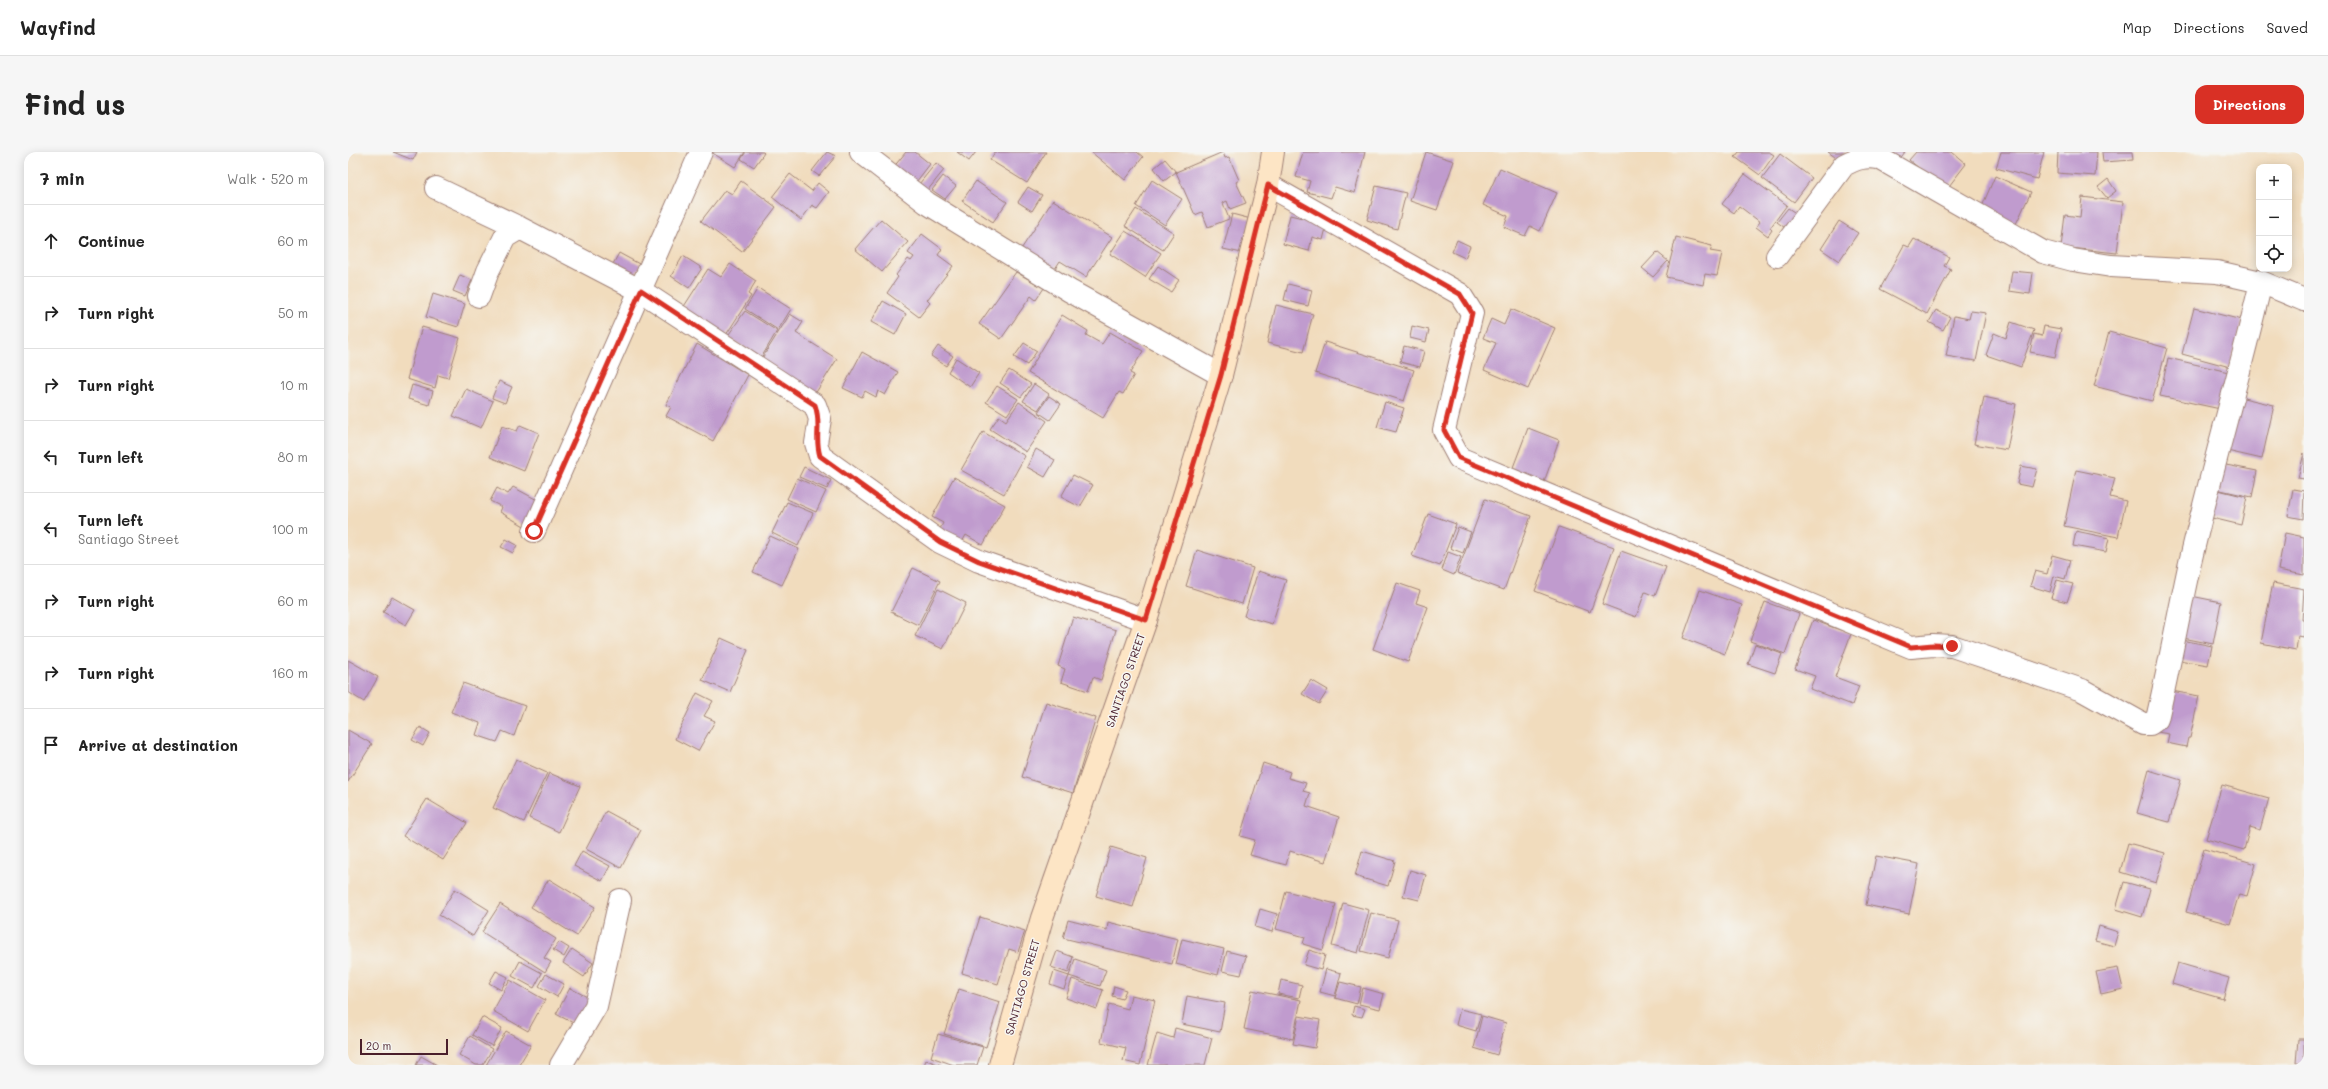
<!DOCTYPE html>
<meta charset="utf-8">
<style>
:root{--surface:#fff;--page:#f6f6f6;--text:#222;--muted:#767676;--line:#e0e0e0;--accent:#d93025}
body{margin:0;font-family:Mali,sans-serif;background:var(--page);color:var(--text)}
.controls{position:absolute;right:12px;top:12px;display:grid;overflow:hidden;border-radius:8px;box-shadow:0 2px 10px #0003}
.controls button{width:36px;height:36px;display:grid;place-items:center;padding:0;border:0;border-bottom:1px solid var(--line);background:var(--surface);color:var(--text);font:20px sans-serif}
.scale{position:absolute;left:12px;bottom:10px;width:88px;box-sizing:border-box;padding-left:4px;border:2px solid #4a1f2b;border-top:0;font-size:11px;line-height:14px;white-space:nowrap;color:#4a1f2b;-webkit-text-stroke:3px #f6f6f2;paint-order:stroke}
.stop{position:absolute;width:12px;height:12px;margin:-9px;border:3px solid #d93025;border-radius:50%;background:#fff}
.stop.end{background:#d93025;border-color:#fff;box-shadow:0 1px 4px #0008}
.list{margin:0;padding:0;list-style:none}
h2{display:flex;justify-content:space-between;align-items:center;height:52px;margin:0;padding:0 16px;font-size:17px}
h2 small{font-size:13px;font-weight:400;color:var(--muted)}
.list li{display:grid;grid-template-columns:26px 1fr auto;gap:12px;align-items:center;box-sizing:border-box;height:72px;padding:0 16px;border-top:1px solid var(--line)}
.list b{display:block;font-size:15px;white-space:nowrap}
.list p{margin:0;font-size:13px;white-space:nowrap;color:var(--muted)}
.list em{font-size:13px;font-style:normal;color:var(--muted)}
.icon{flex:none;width:22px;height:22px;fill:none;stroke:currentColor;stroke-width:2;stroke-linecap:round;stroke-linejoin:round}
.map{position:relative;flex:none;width:1956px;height:913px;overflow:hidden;border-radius:12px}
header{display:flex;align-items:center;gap:24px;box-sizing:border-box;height:56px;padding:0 20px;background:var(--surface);border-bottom:1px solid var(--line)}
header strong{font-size:19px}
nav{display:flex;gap:22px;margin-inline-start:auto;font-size:14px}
.intro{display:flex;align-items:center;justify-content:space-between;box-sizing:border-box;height:96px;padding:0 24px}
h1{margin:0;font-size:28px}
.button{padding:10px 18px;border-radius:12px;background:var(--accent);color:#fff;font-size:14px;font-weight:700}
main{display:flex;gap:24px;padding:0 24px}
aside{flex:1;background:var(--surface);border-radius:12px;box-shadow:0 2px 10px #0003}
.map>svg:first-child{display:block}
.building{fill:#c09bce}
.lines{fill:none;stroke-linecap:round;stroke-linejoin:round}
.street-casing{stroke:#9e7e74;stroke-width:24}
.secondary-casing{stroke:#9e7e74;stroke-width:24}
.street{stroke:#fff;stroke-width:22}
.secondary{stroke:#fde5c5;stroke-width:22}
.route{stroke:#d93025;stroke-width:5}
.labels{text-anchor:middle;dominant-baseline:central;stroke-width:3;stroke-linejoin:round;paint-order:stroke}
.street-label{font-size:11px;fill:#4a1f2b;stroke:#f6f6f2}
</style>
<header>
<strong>Wayfind</strong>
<nav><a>Map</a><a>Directions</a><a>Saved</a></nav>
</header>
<div class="intro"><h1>Find us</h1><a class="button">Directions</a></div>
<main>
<aside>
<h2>7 min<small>Walk · 520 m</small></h2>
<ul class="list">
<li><svg class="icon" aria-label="ahead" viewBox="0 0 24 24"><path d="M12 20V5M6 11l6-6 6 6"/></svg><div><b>Continue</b></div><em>60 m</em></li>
<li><svg class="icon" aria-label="right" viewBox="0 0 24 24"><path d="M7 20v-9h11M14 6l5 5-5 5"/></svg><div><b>Turn right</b></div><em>50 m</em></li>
<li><svg class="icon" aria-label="right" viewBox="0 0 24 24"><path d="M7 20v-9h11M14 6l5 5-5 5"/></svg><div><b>Turn right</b></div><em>10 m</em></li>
<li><svg class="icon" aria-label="left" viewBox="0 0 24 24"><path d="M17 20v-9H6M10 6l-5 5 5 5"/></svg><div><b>Turn left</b></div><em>80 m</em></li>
<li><svg class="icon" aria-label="left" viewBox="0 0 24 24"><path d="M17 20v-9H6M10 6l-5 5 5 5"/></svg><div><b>Turn left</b><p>Santiago Street</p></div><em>100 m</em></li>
<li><svg class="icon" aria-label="right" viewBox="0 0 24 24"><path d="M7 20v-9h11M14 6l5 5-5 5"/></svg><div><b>Turn right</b></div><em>60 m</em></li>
<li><svg class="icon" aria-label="right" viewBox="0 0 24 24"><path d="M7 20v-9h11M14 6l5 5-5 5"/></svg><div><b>Turn right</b></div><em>160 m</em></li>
<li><svg class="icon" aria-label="arrive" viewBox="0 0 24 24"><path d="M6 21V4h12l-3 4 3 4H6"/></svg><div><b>Arrive at destination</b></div></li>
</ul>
</aside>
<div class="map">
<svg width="1956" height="913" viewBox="0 0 1956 913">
<rect width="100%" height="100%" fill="#f6f6f2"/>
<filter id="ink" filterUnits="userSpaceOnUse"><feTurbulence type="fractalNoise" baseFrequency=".025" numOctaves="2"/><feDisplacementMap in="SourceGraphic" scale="8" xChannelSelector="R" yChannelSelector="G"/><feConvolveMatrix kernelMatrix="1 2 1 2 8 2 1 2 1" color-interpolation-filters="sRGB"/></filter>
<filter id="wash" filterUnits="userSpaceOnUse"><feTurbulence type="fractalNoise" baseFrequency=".012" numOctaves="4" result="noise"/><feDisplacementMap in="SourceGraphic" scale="16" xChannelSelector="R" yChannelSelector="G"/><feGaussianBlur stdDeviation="0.9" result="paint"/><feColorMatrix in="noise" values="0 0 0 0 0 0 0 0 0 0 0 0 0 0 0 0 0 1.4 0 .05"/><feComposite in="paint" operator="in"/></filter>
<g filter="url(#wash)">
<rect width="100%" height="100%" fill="#f1dcbd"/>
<g id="blocks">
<path class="building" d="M45,0H69L65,8Z
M363,0H397L387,15Z
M398,0H415L416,1L406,15L393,7Z
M479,0L488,4L471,24L464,19Z
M558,0H567L582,12L565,34L544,17Z
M609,0H628L621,9Z
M647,0H698L679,31L642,8Z
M743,0H789L795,5L777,28Z
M875,0L877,6L881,5L891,28L888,30L898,51L882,57L879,49L875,51L881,67L860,75L854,60L847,63L828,20Z
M955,0H1017L1007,41L987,35L983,46L959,40L962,29L948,25Z
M1078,0L1106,9L1089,58L1062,49Z
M1391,0H1421L1426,3L1412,23L1387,5Z
M1480,0H1497L1491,8Z
M1541,0H1557L1551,8Z
M1568,0H1604L1618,12L1598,38L1561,8Z
M1653,0H1696L1689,27L1648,16Z
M1710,0H1749L1747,24L1709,21Z
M1754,0H1784L1785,8L1755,10Z
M1432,2L1464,26L1446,50L1414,26Z
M817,7L828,20L816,29L806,16Z
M588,11L596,18L579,39L571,32Z
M1152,16L1209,41L1192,79L1182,74L1177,84L1156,75L1160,64L1135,53Z
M442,22L464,39L470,31L481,40L469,56L464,53L453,68L424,45Z
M1397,22L1439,53L1422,76L1424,78L1420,84L1408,75L1412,70L1391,54L1386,61L1374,52Z
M595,24L608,34L597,47L584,38Z
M1647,24L1683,40L1668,72L1633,57Z
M1760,27L1768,39L1759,46L1750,35Z
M804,28L834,47L817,73L788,54Z
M393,29L428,55L394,100L353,69L377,38L384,42Z
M628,29L659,50L645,70L614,49Z
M1028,34L1058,41L1049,77L1019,68Z
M680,35L694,43L684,59L670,50Z
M1734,45L1775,50L1769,101L1713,95L1717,63L1732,65Z
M705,48L764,85L738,125L712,109L705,120L672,99Z
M1440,56L1455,66L1444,81L1429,70Z
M788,57L826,81L815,98L777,74Z
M884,62L903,67L894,101L875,97Z
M942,63L979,72L975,88L964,85L961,99L935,92Z
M533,67L560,90L534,120L507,97Z
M1491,69L1510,81L1491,109L1473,97Z
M777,79L813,101L797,125L762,102Z
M574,82L594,97L590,103L605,114L579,148L582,151L571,165L539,141L550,125L548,123L560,107L563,109L566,105L560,101Z
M1328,85L1364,94L1362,99L1374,101L1369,124L1357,122L1355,133L1318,125Z
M1566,87L1601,105L1596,114L1603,117L1579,162L1532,137L1556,93L1561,95Z
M1109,88L1122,94L1117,106L1104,100Z
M1309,100L1320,109L1305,125L1294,116Z
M271,101L293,113L285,126L264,114Z
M335,104L354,116L341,136L323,124Z
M382,112L408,129L400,142L403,144L376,186L333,159L360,117L373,125Z
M810,114L831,128L823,140L801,127Z
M1664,119L1685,121L1682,142L1661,139Z
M668,120L696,136L688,148L683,144L653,187L631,172Z
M112,123L124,128L117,144L105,139Z
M940,132L964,138L960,154L936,148Z
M410,136L443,157L430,178L397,157Z
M85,142L117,152L110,175L78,165Z
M535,149L558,162L547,183L523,170Z
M928,153L965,162L955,200L919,191Z
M1846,156L1894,168L1882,215L1834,202Z
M1163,157L1207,176L1180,237L1136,218L1148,191L1135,186L1143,167L1156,173Z
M1588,158L1602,165L1595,178L1581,170Z
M397,159L429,179L413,206L379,185Z
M1623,159L1638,161L1628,209L1598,204L1606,164L1621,167Z
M442,162L455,170L448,181L489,207L467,242L413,208Z
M714,163L740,179L738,183L754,192L762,180L795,199L782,221L786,223L775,242L771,240L755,266L680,221Z
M1663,170L1686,178L1673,215L1638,203L1646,181L1658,186Z
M1064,174L1081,178L1078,190L1062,186Z
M1696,174L1713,177L1707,205L1682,200L1686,182L1694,184Z
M74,175L112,186L100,226L90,223L87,236L59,227Z
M1761,180L1819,196L1804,249L1746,234Z
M977,190L1066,218L1056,249L967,221Z
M676,191L689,199L679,213L666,205Z
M349,192L400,223L365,289L318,264L323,255L318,253Z
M590,194L605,204L598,214L583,204Z
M1056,194L1076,199L1072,215L1052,210Z
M514,200L550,220L537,243L530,239L528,245L517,239L514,245L495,236Z
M608,206L631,221L622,235L600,220Z
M1820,206L1885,221L1877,258L1812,244Z
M661,218L683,232L673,245L652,231Z
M151,229L164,235L157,251L144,246Z
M686,232L701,242L690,258L675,249Z
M64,233L85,239L81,253L60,247Z
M649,234L670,247L659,263L638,250Z
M118,237L145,249L133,276L105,264Z
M701,244L713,252L702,268L690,260Z
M1636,245L1668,252L1659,298L1626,292Z
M1891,245L1926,253L1914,307L1879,299Z
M671,250L699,269L678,300L642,277L651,264L658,269Z
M1037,250L1056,256L1048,280L1029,275Z
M172,273L191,281L176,319L142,305L154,274L169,279Z
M1180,276L1211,288L1196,330L1164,318Z
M635,280L677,304L656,342L613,318Z
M688,297L707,308L697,325L679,315Z
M1956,301V327L1950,326Z
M1873,312L1909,319L1904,345L1868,337Z
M1673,314L1689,317L1684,335L1669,332Z
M456,315L483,328L479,337L451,325Z
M1728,318L1767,326L1762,345L1778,349L1770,385L1716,374Z
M725,323L745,333L732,355L713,345Z
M606,325L657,353L635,393L618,383L613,392L591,379L595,371L584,365Z
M449,326L478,339L468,360L439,347Z
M165,335L193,350L178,375L152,360L154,355L142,349L149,336L160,342Z
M1945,337L1956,339L1955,367L1940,364Z
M1870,338L1899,345L1893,373L1864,366Z
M1137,347L1183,364L1156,438L1109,421Z
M439,350L465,361L450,394L424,381Z
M1080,362L1108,372L1092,414L1064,404Z
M1110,375L1123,380L1115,401L1102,396Z
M1211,375L1266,395L1242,460L1187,439Z
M1728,379L1761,386L1758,400L1725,394Z
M1937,381L1956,385V423L1930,418Z
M422,384L451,397L434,433L405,420Z
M158,387L169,393L165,401L153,395Z
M849,398L905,416L894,452L838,434Z
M1273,399L1318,415L1307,444L1297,440L1288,465L1254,452Z
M1100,400L1113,405L1106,423L1094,418Z
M1704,403L1722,408L1717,427L1706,424L1702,440L1682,434L1687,419L1699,422Z
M565,416L592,429L570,473L543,460Z
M910,419L938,428L924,472L896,464Z
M1709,428L1725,432L1719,450L1703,446Z
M1049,431L1072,439L1068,451L1080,455L1060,510L1025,497Z
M1925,431L1956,437L1954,468H1956V485L1950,484L1948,498L1913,491Z
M590,437L618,451L595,497L567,484Z
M1352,438L1394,453L1377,502L1335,486Z
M1838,443L1873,450L1865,492L1830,485Z
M44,445L67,458L58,473L35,460Z
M1417,450L1451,462L1437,502L1402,489Z
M725,465L768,478L753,528L745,525L740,539L713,530L717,517L710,514Z
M1465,468L1503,482L1487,525L1511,534L1504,553L1462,537L1467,524L1447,517Z
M373,486L400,498L382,540L354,528Z
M1829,487L1864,494L1860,513L1825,507Z
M1407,492L1434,502L1427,521L1400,512Z
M0,508L30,525L16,550L0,540Z
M963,528L980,538L971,552L954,542Z
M115,531L177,554L166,584L154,579L149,590L128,583L132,571L103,560Z
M1818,538L1851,544L1842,586H1840L1838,595L1819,591L1821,582L1809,580Z
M349,541L365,549L356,564L367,569L350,599L327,587Z
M698,550L748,566L725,641L674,625Z
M72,575L82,581L75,594L64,588Z
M0,578L24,592L0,630Z
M168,607L199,621L176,670L145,656Z
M915,611L942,620L940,626L958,631L955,639L962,641L958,654L991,665L977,710L942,699L938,713L902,703L907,688L892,684Z
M1801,618L1833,628L1821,670L1789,661Z
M201,621L232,634L211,680L181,666Z
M1874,633L1921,646L1912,678L1902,675L1896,698L1858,687Z
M79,647L119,671L95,708L55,684Z
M258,659L293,678L273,716L238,697Z
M1780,691L1817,701L1808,731L1772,720Z
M763,695L799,706L785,755L748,744Z
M1856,697L1908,712L1899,744L1891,742L1882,772L1838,760Z
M234,699L262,714L254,729L226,714Z
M1014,699L1047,709L1040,734L1007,724Z
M1528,704L1571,712L1561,762L1518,753Z
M1062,718L1078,723L1071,748L1055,744Z
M201,727L247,755L229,784L183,755Z
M1776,730L1802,737L1794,765L1768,757Z
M107,737L141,758L125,784L91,763Z
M938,739L988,752L975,798L955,792L957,785L928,777Z
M995,751L1021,758L1010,801L984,794Z
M152,752L208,787L196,806L203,810L197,820L134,780Z
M912,757L929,762L924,780L907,775Z
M1023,761L1050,768L1040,806L1013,799Z
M632,765L677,779L670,800L661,797L650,832L614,821Z
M720,768L759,778L760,770L830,787L824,812L715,786Z
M1751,774L1770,780L1766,794L1747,789Z
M834,787L876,797L870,823L828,812Z
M211,790L221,796L216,805L205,798Z
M224,797L245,811L236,825L215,811Z
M961,798L977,803L973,818L956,813Z
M709,799L725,805L720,821L703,815Z
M879,799L898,804L893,823L874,819Z
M727,807L758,818L752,834L721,824Z
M172,809L194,821L186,836L164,824Z
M1830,811L1881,826L1875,847L1824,832Z
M1770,816L1775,837L1753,842L1748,820Z
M978,817L993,821L987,844L972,840Z
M148,819L160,825L153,838L141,831Z
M706,819L721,824L716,837L702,832Z
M198,822L216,832L209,845L191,834Z
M724,827L755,838L749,857L718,846Z
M162,828L197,848L180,879L145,859Z
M933,828L954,833L951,846L930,842Z
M992,830L1013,835L1009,852L987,846Z
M766,834L778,838L774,847L764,844Z
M222,836L243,847L229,873L208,862Z
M1015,836L1036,842L1032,857L1011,852Z
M611,837L652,850L638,895L596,882Z
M904,838L953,848L945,887L896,877Z
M783,843L807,848L792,913L775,909L778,896L753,890L761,852L780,857Z
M839,844L877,851L872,880L834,872Z
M1006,854L1017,857L1014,865L1004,863Z
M1112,857L1133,862L1128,879L1108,873Z
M951,864L972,868L967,896L945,892Z
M1134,864L1158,871L1149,903L1126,896Z
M134,865L154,876L144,894L124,883Z
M827,876L864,886L857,913H800L809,881L825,886Z
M158,879L183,893L171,913H138Z
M590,882L635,895L629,913H606L583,905Z
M122,884L144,897L135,913H128L111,903Z
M1950,887H1956V912L1948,911Z
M73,904L89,913H68Z
M578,908L593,913H576Z"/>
</g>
</g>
<g filter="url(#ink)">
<use href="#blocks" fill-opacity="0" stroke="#9e7e74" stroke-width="1"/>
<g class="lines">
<g class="street-casing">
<path id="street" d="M513,0L579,51L722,139L873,223
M920,33L1112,142L1124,161L1096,278L1111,306L1563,495L1585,493L1604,494L1734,538L1795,572H1802L1809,567C1821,516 1830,465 1841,415C1863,319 1891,226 1913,130
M88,36L172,76
M1429,104L1496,13C1509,6 1517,4 1531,6L1695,100L1725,108L1763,114L1869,120L1913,130L1956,148
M131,144L140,119L157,85L172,76L293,139L467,253L472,267L468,291L472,304L592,390L631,409L798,468
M186,379L353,0
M213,913L248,854L272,748"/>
</g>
<g class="secondary-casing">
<path id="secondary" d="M652,913L694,766L798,468L873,223L920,33L925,0"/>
</g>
<use href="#street" class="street"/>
<use href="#secondary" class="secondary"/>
</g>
</g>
<g class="lines" filter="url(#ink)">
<path class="route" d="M186,379L293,138L467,253C474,273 466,284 472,304L592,390L631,409L798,468L873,223L920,33L1112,142L1124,161L1096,278L1111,306L1563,495L1585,493L1604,494"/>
</g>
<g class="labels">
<g class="street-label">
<text transform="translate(777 528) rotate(-71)">SANTIAGO STREET</text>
<text transform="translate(674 835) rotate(-74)">SANTIAGO STREET</text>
</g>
</g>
</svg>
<div class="controls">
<button>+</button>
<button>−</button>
<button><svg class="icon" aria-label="locate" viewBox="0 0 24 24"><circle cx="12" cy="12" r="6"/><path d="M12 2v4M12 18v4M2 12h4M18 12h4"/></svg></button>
</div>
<div class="scale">20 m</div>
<div class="stop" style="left:186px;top:379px"></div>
<div class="stop end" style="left:1604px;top:494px"></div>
</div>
</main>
